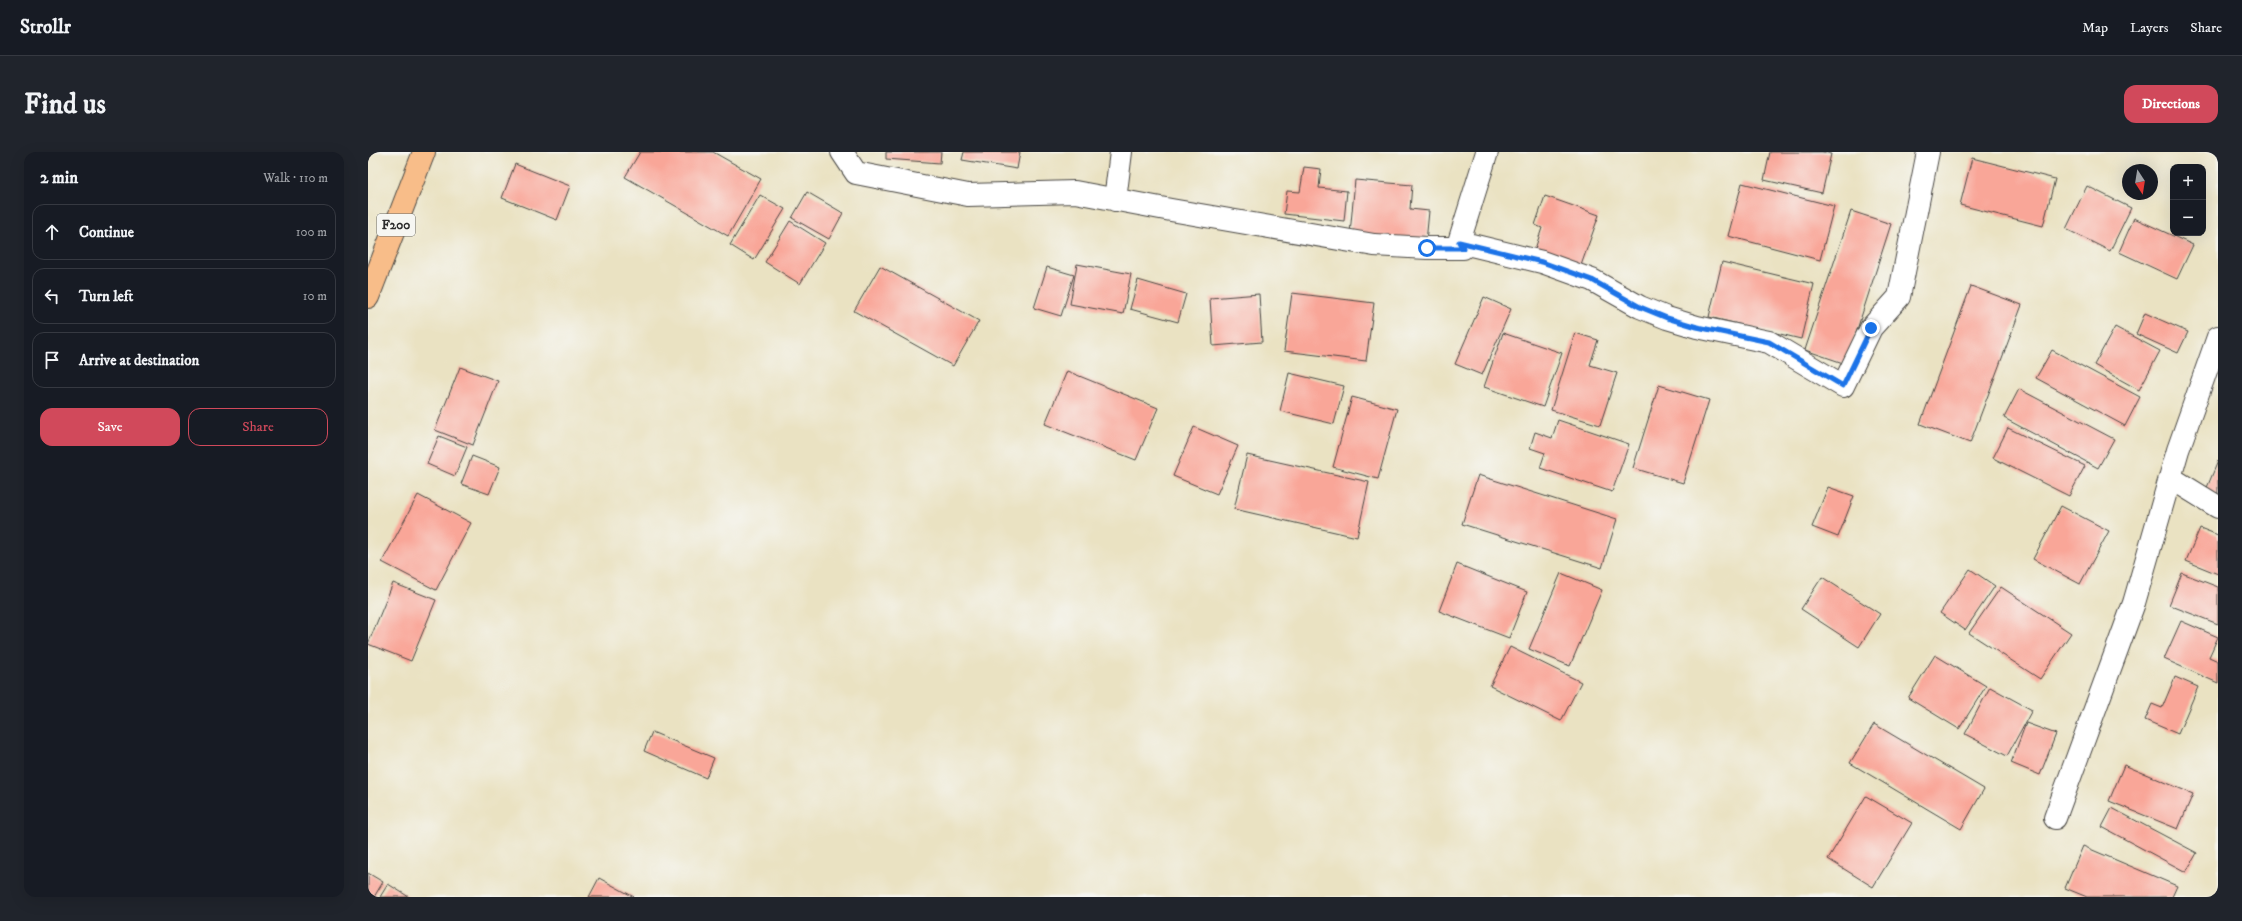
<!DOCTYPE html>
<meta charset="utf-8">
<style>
:root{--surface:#171b24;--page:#20242c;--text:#f1f3f6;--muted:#9ea1a6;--line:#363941;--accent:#d1495b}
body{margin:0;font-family:"IM FELL DW Pica",serif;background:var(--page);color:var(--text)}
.controls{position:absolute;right:12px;top:12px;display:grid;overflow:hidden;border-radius:8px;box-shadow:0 4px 16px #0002}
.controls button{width:36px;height:36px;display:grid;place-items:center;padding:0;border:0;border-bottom:1px solid var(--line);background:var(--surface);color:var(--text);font:20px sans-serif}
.compass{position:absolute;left:1754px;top:12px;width:36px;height:36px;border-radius:50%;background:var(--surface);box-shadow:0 4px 16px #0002;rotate:168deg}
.stop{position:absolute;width:12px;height:12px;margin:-9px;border:3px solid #1a73e8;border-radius:50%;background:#fff}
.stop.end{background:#1a73e8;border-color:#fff;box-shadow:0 1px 4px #0008}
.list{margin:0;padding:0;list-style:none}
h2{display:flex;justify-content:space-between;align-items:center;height:52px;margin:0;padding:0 16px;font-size:17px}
h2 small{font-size:13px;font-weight:400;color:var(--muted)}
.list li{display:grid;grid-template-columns:26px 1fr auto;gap:12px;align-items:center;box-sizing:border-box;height:56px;margin:0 8px 8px;padding:0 8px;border:1px solid var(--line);border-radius:12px}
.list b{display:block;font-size:15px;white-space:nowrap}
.list em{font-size:13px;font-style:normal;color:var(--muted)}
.actions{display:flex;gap:8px;padding:12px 16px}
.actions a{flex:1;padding:9px 0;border:1px solid var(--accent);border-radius:12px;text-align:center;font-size:14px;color:var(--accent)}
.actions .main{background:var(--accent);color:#fff}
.icon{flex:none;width:22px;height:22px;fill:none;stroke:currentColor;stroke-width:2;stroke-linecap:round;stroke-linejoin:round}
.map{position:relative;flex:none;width:1850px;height:745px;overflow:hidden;border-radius:12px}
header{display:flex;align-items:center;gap:24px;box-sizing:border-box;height:56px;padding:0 20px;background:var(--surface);border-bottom:1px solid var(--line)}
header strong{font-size:19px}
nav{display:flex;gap:22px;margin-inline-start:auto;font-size:14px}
.intro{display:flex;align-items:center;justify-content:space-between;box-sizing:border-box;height:96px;padding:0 24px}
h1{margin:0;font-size:28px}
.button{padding:10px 18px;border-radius:12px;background:var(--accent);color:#fff;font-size:14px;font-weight:700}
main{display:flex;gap:24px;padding:0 24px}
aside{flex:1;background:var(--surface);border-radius:12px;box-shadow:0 4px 16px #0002}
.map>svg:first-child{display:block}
.building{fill:#f9a698}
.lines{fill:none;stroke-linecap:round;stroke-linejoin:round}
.street-casing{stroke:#484642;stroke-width:24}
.primary-casing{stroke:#484642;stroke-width:24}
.street{stroke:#fff;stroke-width:22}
.primary{stroke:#f8bd89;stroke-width:22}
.route{stroke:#1a73e8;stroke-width:5}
.labels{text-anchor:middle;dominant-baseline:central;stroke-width:3.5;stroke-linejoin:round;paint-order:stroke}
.shield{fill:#f6f6f2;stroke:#686867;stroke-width:1}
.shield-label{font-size:13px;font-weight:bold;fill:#2b2b2b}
</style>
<header>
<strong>Strollr</strong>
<nav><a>Map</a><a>Layers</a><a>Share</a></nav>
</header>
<div class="intro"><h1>Find us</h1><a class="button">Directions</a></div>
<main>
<aside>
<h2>2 min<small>Walk · 110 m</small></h2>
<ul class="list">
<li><svg class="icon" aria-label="ahead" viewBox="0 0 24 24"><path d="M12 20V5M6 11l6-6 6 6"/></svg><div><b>Continue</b></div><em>100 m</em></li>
<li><svg class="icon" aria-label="left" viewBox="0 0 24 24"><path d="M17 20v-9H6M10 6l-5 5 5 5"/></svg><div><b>Turn left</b></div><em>10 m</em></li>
<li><svg class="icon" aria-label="arrive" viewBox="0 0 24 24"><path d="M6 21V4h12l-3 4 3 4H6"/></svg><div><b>Arrive at destination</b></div></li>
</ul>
<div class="actions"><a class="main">Save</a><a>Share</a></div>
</aside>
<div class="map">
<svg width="1850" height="745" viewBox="0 0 1850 745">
<rect width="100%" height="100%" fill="#f6f6f2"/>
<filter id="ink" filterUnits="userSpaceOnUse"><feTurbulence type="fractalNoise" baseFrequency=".025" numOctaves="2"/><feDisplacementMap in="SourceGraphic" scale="8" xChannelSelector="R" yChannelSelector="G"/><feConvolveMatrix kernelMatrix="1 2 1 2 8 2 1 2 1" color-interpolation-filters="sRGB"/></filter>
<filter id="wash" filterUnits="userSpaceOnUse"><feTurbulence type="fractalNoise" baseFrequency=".012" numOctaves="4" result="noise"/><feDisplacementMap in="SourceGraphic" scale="16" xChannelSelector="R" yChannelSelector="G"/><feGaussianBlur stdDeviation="0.9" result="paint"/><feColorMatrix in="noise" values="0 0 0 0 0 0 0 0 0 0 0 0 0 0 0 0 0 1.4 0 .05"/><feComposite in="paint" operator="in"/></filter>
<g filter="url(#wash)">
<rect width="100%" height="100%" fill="#eae2c2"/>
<g id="blocks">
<path class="building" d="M272,0H345L393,27L360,84L257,25Z
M518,0H573L572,11L518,7Z
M596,0H652L649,17L594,8Z
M1402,0H1454L1463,2L1454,41L1396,28Z
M1604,6L1687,27L1675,74L1592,53Z
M147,12L202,34L189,68L134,46Z
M936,15L953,17L951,36L979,39L976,69L916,62L919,39L932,40Z
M987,28L1044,33L1042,57L1061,59L1058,90L982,82Z
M1374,31L1466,54L1452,108L1360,84Z
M1719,34L1763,56L1742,99L1698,77Z
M439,40L475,61L461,87L424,66Z
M392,43L417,57L386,108L362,93Z
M1177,44L1231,63L1211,119L1165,103L1174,76L1167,73Z
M1483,59L1523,72L1478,212L1437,198Z
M1766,66L1825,93L1809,127L1751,100Z
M422,69L457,91L432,132L397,110Z
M1354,110L1446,132L1433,187L1341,165Z
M709,112L763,122L755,162L702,152Z
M512,114L611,169L585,214L486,159Z
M679,115L706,123L693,164L666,156Z
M770,128L818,142L810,170L762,157Z
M1603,134L1654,153L1602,291L1552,272Z
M924,141L1006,151L998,209L916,199Z
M891,142L894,190L845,194L842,146Z
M1116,145L1143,157L1114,223L1087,212Z
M1777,161L1820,180L1810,201L1768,182Z
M1747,175L1792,199L1771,238L1726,213Z
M1135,181L1194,201L1175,255L1116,235Z
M1207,181L1230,188L1222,213L1249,221L1232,273L1183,258Z
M1684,198L1772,245L1757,274L1668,226Z
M92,215L130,229L105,293L67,278Z
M699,219L790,256L768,308L677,272Z
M921,221L976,234L966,272L912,259Z
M1291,233L1341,248L1315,331L1265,316Z
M1651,237L1746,287L1730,316L1636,266Z
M984,245L1029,257L1010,327L965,315Z
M1190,268L1261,292L1244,340L1172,316L1177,301L1162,296L1167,280L1184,286Z
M826,275L870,294L849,342L805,324Z
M1640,276L1717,314L1701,344L1625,306Z
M71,284L99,295L87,324L59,312Z
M879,303L1001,330L989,385L866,357Z
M104,304L132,315L121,342L93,332Z
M1850,309V343L1838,338Z
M1110,323L1249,367L1234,416L1094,372Z
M1460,335L1486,344L1470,385L1444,375Z
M50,343L103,371L68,438L14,410Z
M1693,354L1741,379L1712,432L1665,407Z
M1832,376L1850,383V422L1818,409Z
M1089,412L1159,440L1141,486L1071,459Z
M1602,417L1627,434L1597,478L1572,461Z
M1193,421L1234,438L1202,514L1161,497Z
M1814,421L1850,435V472L1801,453Z
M1454,425L1512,462L1491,495L1433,457Z
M25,431L68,448L43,509L0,492Z
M1633,435L1703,481L1672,527L1601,481Z
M1813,469L1850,485L1841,505L1850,509V531L1796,507Z
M1142,495L1213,530L1193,569L1122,534Z
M1567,503L1618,534L1591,577L1540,546Z
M1807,525L1830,535L1810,582L1777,568L1784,552L1794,556Z
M1622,535L1664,558L1639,604L1597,582Z
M1658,571L1688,582L1672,623L1643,611Z
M1506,572L1616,637L1593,677L1482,611Z
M284,580L346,606L338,626L276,599Z
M1756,613L1825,642L1810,677L1741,649Z
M1498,644L1544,671L1505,735L1460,707Z
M1744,656L1829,701L1818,720L1734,675Z
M1715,694L1809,734L1804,745H1719L1697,736Z
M0,721L15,730L6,745H0Z
M231,726L266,745H221Z
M20,732L41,745H12Z"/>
</g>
</g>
<g filter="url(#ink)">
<use href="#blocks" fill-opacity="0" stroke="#484642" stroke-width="1"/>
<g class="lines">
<g class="street-casing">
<path id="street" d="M474,0L488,21L600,43L707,40L803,58L1006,93L1059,96H1095L1091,90L1119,0
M747,48L753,0
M1091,90L1174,110L1224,128L1272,155L1299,166L1329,175L1401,190L1475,234L1503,176L1531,145L1560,0
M1803,326L1850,355
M1687,666L1766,451L1810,298L1850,185"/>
</g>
<g class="primary-casing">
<path id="primary" d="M0,145L56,0"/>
</g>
<use href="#street" class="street"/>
<use href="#primary" class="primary"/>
</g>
</g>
<g class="lines" filter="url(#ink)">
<path class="route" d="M1059,96H1095L1091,90L1174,110L1224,128L1272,155L1299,166L1329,175L1401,190L1475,234L1503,176"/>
</g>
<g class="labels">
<rect class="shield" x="9" y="62" width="38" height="22" rx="3"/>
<g class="shield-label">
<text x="28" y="73">F200</text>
</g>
</g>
</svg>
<div class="controls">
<button>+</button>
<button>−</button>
</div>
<svg class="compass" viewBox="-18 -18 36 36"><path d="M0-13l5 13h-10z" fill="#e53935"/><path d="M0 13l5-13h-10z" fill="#9ea1a6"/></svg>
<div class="stop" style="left:1059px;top:96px"></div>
<div class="stop end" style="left:1503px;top:176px"></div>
</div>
</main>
